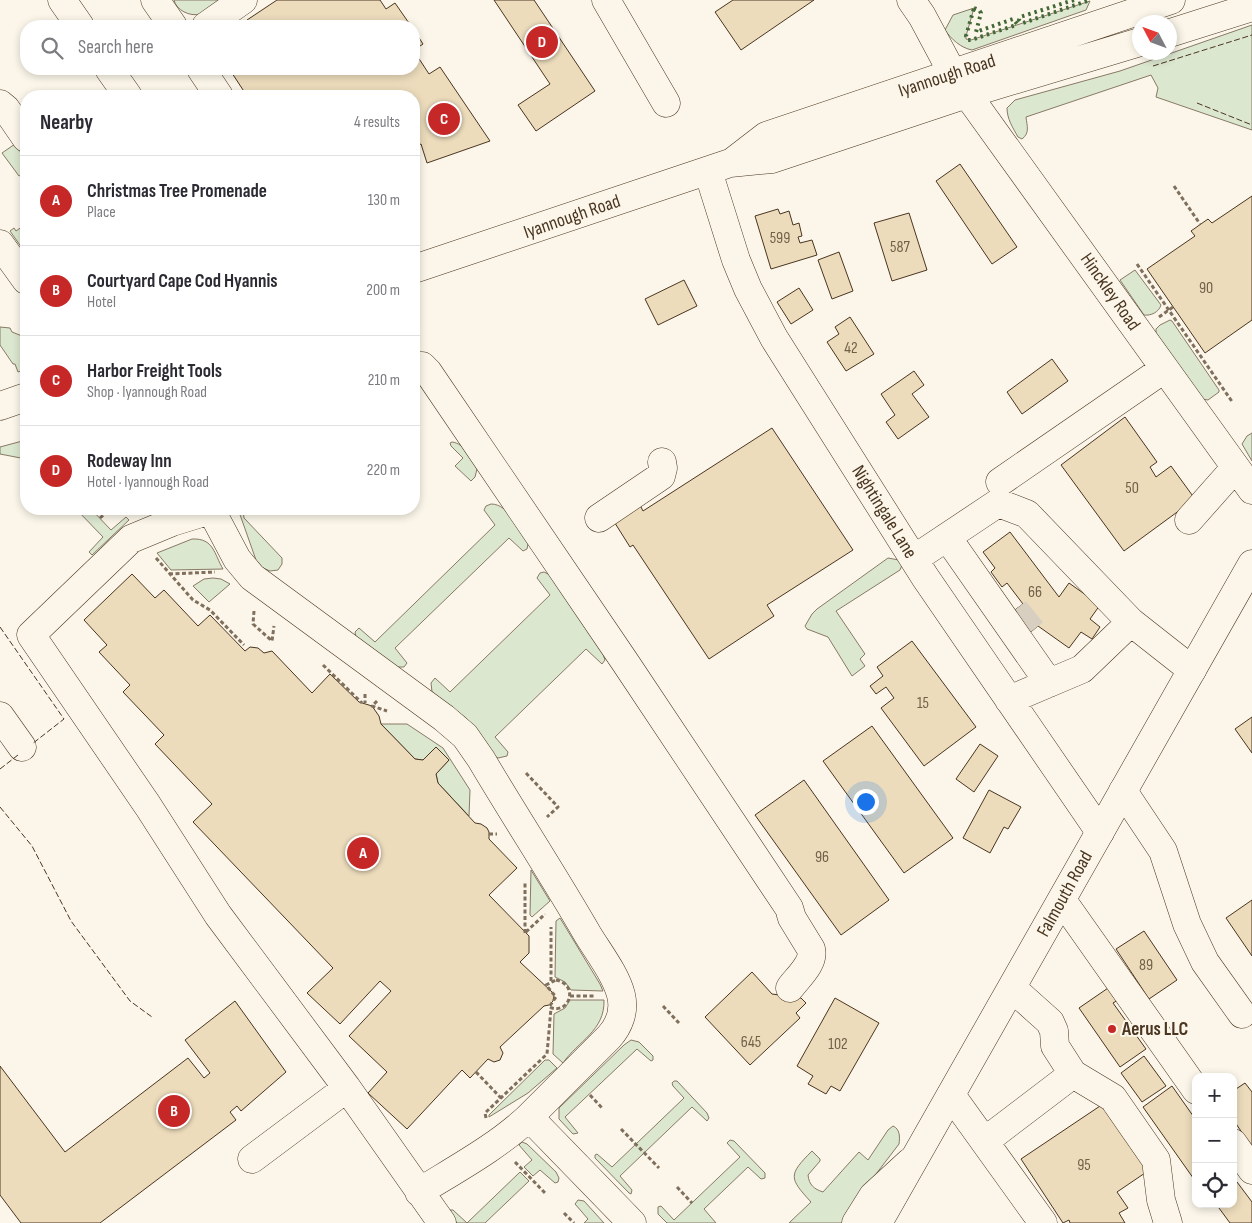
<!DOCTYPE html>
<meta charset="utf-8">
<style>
:root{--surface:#fff;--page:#f2f2f3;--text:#2b2b33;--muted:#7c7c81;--line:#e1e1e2;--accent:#c62828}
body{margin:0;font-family:"Sofia Sans Condensed",sans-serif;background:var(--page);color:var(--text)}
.controls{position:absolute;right:15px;bottom:15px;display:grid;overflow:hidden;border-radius:10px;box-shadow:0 2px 8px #0003}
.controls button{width:45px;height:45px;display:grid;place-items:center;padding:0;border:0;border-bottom:1px solid var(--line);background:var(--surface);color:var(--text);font:25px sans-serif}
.compass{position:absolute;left:1132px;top:15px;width:45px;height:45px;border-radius:50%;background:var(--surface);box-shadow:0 2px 8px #0003;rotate:311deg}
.you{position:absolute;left:865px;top:801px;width:18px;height:18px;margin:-12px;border:4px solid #fff;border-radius:50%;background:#1a73e8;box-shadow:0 0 0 8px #1a73e833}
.badge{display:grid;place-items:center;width:32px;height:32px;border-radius:50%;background:var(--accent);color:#fff;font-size:16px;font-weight:700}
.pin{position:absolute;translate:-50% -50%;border:2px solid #fff;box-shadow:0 1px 5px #0006}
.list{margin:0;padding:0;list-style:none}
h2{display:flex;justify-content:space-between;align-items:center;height:65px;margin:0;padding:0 20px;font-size:21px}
h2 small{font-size:16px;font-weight:400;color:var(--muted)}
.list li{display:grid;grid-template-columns:32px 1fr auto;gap:15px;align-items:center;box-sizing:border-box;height:90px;padding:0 20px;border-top:1px solid var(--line)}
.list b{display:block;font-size:19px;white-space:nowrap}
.list p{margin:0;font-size:16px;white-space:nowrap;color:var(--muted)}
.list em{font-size:16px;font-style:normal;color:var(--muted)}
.icon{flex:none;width:28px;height:28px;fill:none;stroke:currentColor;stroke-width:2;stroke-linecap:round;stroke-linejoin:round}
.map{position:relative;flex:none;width:1252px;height:1223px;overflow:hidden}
.search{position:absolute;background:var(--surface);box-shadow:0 2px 8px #0003;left:20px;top:20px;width:400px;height:55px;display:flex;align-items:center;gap:12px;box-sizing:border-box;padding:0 18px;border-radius:20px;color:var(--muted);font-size:19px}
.panel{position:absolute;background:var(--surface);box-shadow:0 2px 8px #0003;left:20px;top:90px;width:400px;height:425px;border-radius:20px}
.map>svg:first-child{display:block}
.green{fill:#dce7d0;stroke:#887966}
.building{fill:#ecdcbc;stroke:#4a3520}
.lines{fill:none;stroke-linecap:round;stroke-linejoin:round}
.minor-tunnel{stroke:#d8cfc1;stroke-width:28;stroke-dasharray:28 14;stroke-linecap:butt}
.minor-casing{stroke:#4a3520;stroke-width:29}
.major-casing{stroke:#4a3520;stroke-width:29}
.path{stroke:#7f6f5c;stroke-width:3;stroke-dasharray:4 2.5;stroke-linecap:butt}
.minor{stroke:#fbf6e9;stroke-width:28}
.major{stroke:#fbf6e9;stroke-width:28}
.hedge{stroke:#436837;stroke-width:4;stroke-dasharray:2.5 4;stroke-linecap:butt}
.fence{stroke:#4a3520;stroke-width:1;stroke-dasharray:6 2.5;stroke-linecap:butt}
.poi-dot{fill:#c62828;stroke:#fbf6e9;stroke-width:2}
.labels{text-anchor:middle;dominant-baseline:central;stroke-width:4;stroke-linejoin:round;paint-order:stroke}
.number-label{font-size:16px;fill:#725f47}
.street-label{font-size:19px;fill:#4a3520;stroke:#fbf6e9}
.poi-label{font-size:19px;font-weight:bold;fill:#4a3520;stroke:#fbf6e9;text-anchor:start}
</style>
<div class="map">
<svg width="1252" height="1223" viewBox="0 0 1252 1223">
<rect width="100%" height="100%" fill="#fbf6e9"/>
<path class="green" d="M174,0H226C218,4 209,12 200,14C190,17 176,10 174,0Z
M1090,1L1086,10L972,50C961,48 951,39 945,30L953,15L974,8L966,36V39L971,40Z
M1252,25V130L1156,97L1158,88L1151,75L1026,117C1027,126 1030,133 1022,139L1018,137C1013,128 1007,119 1007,108L1015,100L1120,71Z
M15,144L26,160V175L25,173L19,176L2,153Z
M26,224V247L22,248L10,231L14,228L16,231Z
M1135,270L1161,305C1159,312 1151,316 1144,315L1120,280Z
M1170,320L1172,321L1219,390V392L1208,400L1202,399L1156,333V329L1160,325Z
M0,327L10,328L12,332L22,336L26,334V369L18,372L15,364H13L0,345Z
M1252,433V461L1242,444L1247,436Z
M26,440V459L0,454V447Z
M452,442C464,443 472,459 477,469L475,477L471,481L455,466L463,458L451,446L450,443Z
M491,504C509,504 519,530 528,544L527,549L523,551L509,538L395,648L407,663L404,667H397L356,637L355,632L359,628L375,642L495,525L484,510L486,506Z
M76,509H91L111,530L126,517L129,520L92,555L89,552L103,537Z
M238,509H243L244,518L282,558V564L278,570L270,571L263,568L256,560Z
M192,539C214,538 214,554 223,569L171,570L157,553Z
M888,558L899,560L902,565L900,570L836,611L865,654L860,659L865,666L852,676L828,637L807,629L805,626L812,614L817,609Z
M544,572L550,575L603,654L605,660L602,664L586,649L495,737L508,752L507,756L498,758L494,756L478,731L466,718L432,692L431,683L435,678L450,692L550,595L537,578L540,573Z
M213,578L221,579L230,584L209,602L193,586L204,579Z
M381,724H407L443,748L470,790L469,816L438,783L436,774L449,760L436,747L423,760L415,759Z
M531,870L550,901L532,917L530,915Z
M560,918L600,984L603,991L571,990L565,982L555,977L556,921Z
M570,1000H604C605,1031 578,1041 563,1063L553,1054L554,1014L565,1008Z
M631,1040L639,1042L653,1056V1060L651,1061L637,1049L565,1117L578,1133L573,1134L559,1119V1108L624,1045Z
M545,1060H549L557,1068L528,1093L489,1117V1115L492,1112Z
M674,1081H677L707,1113L709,1118L707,1121L692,1107L620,1176L632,1190L631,1194L629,1193L595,1158V1155L597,1154L612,1167L684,1098L673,1086L672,1083Z
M893,1126C900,1129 900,1137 899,1144L863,1191L845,1223H789L811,1202C789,1178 788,1175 812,1151L820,1159V1161L808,1175C809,1185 814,1189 823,1192L859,1152L868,1160L888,1130Z
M730,1140L734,1141L765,1173V1178L761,1179L748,1167L704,1209L716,1223H667L658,1214V1207L661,1206L674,1220L740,1157L727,1143Z
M522,1142L527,1144L556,1172L559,1178L558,1182L555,1183L540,1170L533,1176L524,1167L532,1160L519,1145Z
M520,1172L529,1181L485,1223H457L449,1213L450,1210H453L467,1223Z
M578,1200L584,1201L604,1223H584L588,1219L575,1204Z"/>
<path class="building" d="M277,0H380L386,9L395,3L411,26H251L247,20Z
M494,0H534L595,91L536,131L518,105L550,84Z
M733,0H814L741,50L715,12Z
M414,30L423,44L414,50Z
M414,51L429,74L440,67L490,141L427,163L421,144L414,147V96H247L230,70L233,69H414Z
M960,164L1017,247L992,264L936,181Z
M1252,196V320L1205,353L1147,269L1195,236L1191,231L1208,219L1212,223Z
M778,209L780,214L789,211L793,225L799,223L802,236L798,237L800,243L812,240L817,255L771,269L755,216Z
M909,213L927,270L892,281L874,223Z
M839,252L853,291L832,299L818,260Z
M684,280L697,306L658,325L645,299Z
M799,288L813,310L791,324L777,302Z
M850,317L874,354L846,371L827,342L839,334L835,327Z
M1052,359L1068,381L1022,414L1007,392Z
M914,371L924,385L912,394L929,417L898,439L886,422L895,415L881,394Z
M1125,417L1157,462L1150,467L1156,477L1171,466L1195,499L1124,551L1061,465Z
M772,428L853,550L767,605L774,616L709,659L633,545L630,547L613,520L639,503L643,511Z
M1010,532L1059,597L1069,583L1100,605L1090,619L1100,627L1092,639L1081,632L1069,648L1038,626L1021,640L1004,618L1023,604L1007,583L1002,587L991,572L995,568L983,552Z
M132,574L155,598L164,590L198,626L210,615L245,651L250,647L258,648L264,653L272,651L312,693L330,674L359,702L372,706L379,716L381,724L415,759L423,760L436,747L449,760L436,774L438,783L475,823L481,824L487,828L489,832V839L517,868L489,895L529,936V953L520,962L552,992L554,996L553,1001L549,1005L544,1006L500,1047L503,1053L500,1060L494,1062L488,1059L470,1078L462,1070L407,1129L368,1093L387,1072L349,1036L391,991L380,981L340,1024L307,993L333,968L193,822L212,804L155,744L164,735L123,692L130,685L99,652L107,645L84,620Z
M912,641L976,727L924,766L881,708L894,698L886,687L876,694L870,686L883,676L877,667Z
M1252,717V753L1235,729Z
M872,726L953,838L904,873L823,761Z
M980,744L998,756L974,792L956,779Z
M804,780L889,900L841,935L755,815Z
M989,790L1021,807L1008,829L1004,827L990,853L963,838Z
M1252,900V956L1226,918Z
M1144,931L1177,980L1149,999L1116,949Z
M752,972L772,994L801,998L806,1003L796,1013L800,1018L750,1065L705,1017Z
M1111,986L1120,999L1113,1003L1146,1049L1120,1067L1079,1008Z
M835,998L879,1023L840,1091L831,1086L826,1094L808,1084L813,1076L797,1066Z
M235,1001L286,1072L241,1111L237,1106L230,1112L236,1120L100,1223H21L0,1195V1066L65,1152L188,1058L204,1078L210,1073L185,1040Z
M1144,1056L1166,1086L1142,1102L1121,1073Z
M1245,1083L1252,1092V1148L1233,1119V1091Z
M1172,1086L1196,1120V1182L1143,1107Z
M1106,1102L1148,1171L1117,1192L1128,1208L1119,1213L1125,1223H1070L1069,1220L1063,1223L1021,1159Z
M1237,1182L1252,1202V1223H1230L1216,1204H1233V1184Z"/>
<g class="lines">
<path class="minor-tunnel" d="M1015,610L1032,631"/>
<g class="minor-casing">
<path id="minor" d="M62,0L80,26
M155,0L173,26
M606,0L666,103
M911,0L922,16L953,74
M206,26L243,0
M109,69L128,96
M201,69L219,96
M967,94L1252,490
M0,104L6,109L26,138
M708,171L736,260L748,289L774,338L925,577L1100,832
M0,244L26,280
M414,366H422L428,372L625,662L789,908L792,918L811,949C815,963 797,978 790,988
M1000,482L1164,369
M211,509V510L172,522L131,539L31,635L148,806L218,915L347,1088
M211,510L237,559L252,577L444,718L465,736L481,759C516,818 554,876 588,935C599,953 616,975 621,995C625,1011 619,1026 609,1037L529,1117L632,1223
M599,518L661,476L663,468L662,462
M1189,520L1235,468
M947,537L1049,683
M914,559L998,503L1027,514L1131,622L1192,670
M1009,700L1082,669L1131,622
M0,716L22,747
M1123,791L1163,851L1187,924L1205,962L1242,1014
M1062,900L1196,1090
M1012,988L1050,1022L1054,1031L1055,1046L1073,1074L1113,1098L1156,1160L1161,1200L1168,1223
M951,1095L1043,1223
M985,1141L1073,1074
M1233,1143L1252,1170
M252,1159L347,1088L442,1223
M419,1192C456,1169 497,1147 529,1117
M856,1223L873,1196L910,1162"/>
</g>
<g class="major-casing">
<path id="major" d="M1170,33L1252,7
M731,163L766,136L1171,0
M414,269L730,163L772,159L967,94L1140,42
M0,406L26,397
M878,1223L1252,564"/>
</g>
<path class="path" d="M1174,186L1200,224
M1137,264L1233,403
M1159,317L1173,307
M100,518L110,509
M156,558L193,600L210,610L244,645
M169,574L215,572
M254,611L253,624L272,641L274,626
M323,665L362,703
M365,694V703
M377,701L372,706L387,711
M526,773L558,807L547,817
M489,834H497
M526,932L545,914
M525,933V883
M556,980C580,985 569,1016 549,1007L556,997L546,985Z
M551,981V927
M570,996H595
M663,1006L679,1023
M476,1072L501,1098
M590,1095L603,1109
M486,1118L485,1113L547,1054L551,1008
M621,1129L659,1168
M515,1162L546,1194
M677,1187L692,1203
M564,1213L574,1223"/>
<use href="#minor" class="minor"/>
<use href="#major" class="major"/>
<path class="hedge" d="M1074,0L1020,17L1019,20L1023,23L1090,0
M974,8L979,10L981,13L976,32L1013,19L1017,24L1016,25L971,40H968L966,36Z"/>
<path class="fence" d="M1153,66L1252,35
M1197,103L1252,125
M0,627L64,719L32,744
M0,769L18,755
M0,807L32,846L71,921L130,1001L152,1017"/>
</g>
<circle class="poi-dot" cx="1112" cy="1029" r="5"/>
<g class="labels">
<g class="number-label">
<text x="780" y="238">599</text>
<text x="900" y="247">587</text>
<text x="1206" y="288">90</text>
<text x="851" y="348">42</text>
<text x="1132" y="488">50</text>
<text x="1035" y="592">66</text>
<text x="923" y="703">15</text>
<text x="822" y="857">96</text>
<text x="1146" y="965">89</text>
<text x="751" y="1042">645</text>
<text x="838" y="1044">102</text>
<text x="1084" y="1165">95</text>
</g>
<g class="street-label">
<text transform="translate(947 76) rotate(-18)">Iyannough Road</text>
<text transform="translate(572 217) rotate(-19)">Iyannough Road</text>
<text transform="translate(1110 292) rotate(55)">Hinckley Road</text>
<text transform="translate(884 512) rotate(58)">Nightingale Lane</text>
<text transform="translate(1065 894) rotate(-61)">Falmouth Road</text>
</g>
<g class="poi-label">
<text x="1122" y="1029">Aerus LLC</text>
</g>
</g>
</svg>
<div class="controls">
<button>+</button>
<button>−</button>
<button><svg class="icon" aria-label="locate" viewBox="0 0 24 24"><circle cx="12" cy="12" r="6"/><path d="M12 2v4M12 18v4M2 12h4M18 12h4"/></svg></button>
</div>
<svg class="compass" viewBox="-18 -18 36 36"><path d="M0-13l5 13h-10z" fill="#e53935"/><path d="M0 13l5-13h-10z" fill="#7c7c81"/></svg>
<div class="you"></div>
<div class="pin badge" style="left:363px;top:853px">A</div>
<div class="pin badge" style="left:174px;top:1111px">B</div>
<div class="pin badge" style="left:444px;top:119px">C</div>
<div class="pin badge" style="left:542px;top:42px">D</div>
<div class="search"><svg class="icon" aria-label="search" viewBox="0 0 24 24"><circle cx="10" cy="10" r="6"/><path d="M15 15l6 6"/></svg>Search here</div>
<section class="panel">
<h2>Nearby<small>4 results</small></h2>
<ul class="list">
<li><span class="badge">A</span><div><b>Christmas Tree Promenade</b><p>Place</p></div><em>130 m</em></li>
<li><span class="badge">B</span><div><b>Courtyard Cape Cod Hyannis</b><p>Hotel</p></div><em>200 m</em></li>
<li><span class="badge">C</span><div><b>Harbor Freight Tools</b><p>Shop · Iyannough Road</p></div><em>210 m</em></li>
<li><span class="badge">D</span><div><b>Rodeway Inn</b><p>Hotel · Iyannough Road</p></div><em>220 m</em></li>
</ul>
</section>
</div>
